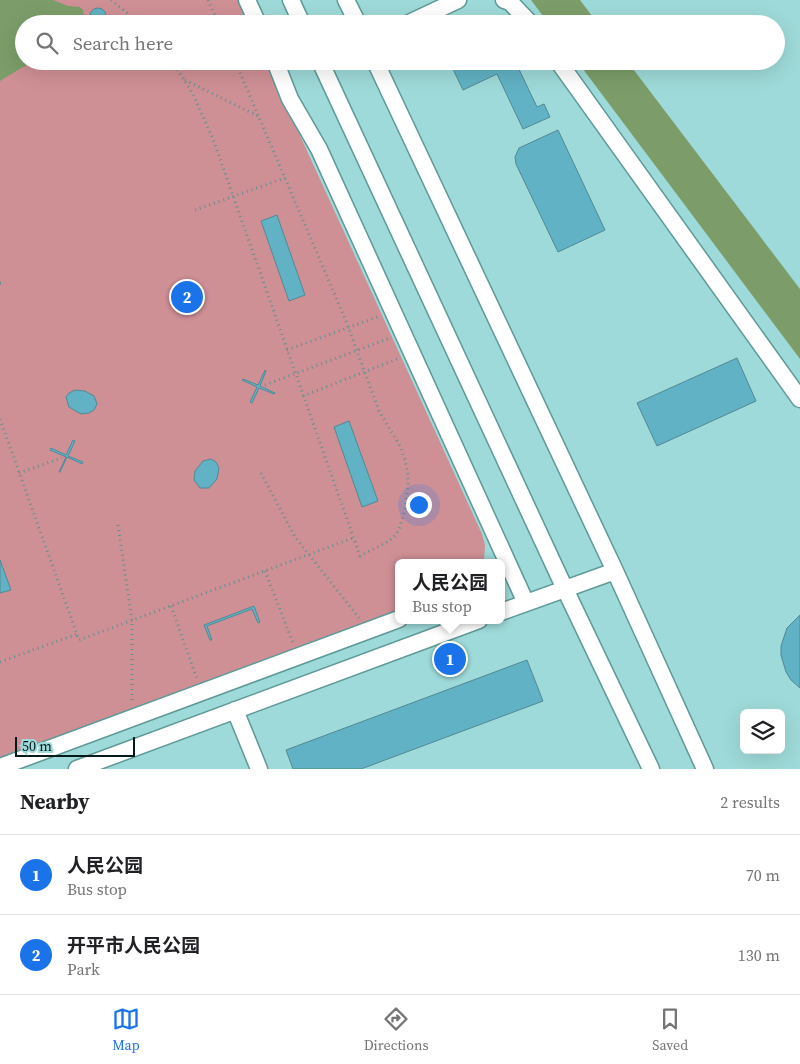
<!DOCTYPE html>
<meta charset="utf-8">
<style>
:root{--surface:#fff;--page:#f2f2f2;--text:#202124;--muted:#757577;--line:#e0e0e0;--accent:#1a73e8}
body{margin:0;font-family:"Source Serif 4","Noto Sans SC",serif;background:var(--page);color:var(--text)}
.controls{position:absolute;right:15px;bottom:15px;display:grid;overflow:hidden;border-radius:8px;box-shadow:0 5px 20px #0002}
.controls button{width:45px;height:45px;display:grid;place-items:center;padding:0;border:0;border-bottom:1px solid var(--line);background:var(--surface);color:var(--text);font:25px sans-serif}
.scale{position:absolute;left:15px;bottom:12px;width:120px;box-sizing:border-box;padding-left:5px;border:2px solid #031a1a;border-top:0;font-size:14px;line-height:18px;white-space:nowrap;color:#031a1a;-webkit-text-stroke:4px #9edad9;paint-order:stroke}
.you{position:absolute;left:418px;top:504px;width:18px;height:18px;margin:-12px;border:4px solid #fff;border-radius:50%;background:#1a73e8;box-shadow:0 0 0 8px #1a73e833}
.badge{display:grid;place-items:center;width:32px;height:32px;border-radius:50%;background:var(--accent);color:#fff;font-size:16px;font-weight:700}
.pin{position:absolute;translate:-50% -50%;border:2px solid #fff;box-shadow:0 1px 5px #0006}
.popup{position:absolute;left:395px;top:559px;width:110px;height:65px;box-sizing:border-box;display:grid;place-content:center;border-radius:8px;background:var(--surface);filter:drop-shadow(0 1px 4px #0005);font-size:16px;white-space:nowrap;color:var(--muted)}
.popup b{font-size:19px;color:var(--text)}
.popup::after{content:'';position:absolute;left:50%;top:100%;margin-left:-10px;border:10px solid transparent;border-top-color:var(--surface)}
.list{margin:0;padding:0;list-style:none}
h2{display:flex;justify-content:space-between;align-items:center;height:65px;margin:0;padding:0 20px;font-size:21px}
h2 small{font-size:16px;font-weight:400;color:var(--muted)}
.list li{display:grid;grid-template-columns:32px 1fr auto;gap:15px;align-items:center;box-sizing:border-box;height:80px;padding:0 20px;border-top:1px solid var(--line)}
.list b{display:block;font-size:19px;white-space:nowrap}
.list p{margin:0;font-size:16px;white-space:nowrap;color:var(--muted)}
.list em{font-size:16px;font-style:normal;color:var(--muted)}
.icon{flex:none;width:28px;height:28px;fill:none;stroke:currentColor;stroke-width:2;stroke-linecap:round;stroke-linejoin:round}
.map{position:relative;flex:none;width:800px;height:769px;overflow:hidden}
.search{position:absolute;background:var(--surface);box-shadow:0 5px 20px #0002;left:15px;right:15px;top:15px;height:55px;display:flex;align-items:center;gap:12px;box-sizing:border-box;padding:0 18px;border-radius:28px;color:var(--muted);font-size:19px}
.sheet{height:225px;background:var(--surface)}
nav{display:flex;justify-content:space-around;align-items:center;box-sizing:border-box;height:70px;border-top:1px solid var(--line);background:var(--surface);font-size:14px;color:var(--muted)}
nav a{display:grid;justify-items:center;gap:2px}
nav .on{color:var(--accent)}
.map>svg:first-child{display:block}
.green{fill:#cf9095}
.water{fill:#7c9d69}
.building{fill:#61b2c4;stroke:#528895}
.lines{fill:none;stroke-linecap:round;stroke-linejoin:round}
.minor-casing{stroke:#5e9998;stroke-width:19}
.path{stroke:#628f8f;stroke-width:3;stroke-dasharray:1 4;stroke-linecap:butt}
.minor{stroke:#fff;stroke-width:16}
</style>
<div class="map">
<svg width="800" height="769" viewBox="0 0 800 769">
<rect width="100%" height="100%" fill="#9edad9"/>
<path class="green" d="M0,0H238L249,24H24V61H266L482,534L485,545L484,563H399V613L0,760Z"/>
<path class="water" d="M0,0H53L68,6L80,7L83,10L85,24H24V61H38L23,67L0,81Z
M531,0H580L598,24H549Z
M577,61H627L800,289V359Z"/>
<path class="building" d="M90 16a8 8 0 1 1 16 0a8 8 0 1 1-16 0Z
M469,61H515L537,107L544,104L550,117L523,129L497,74L463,90L453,69Z
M558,130L605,230L558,252L516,164L515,157L519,148Z
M277,215L305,295L289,301L261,221Z
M737,358L756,401L657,446L637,403Z
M265,370L266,371L260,386L275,393L274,394L259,388L252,403L250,402L257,387L242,380L243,379L258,385Z
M75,390L85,391L94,396L97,404L94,410L89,413L81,414L69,407L66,397L69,393Z
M349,421L378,501L362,507L334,427Z
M73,440L75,441L68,456L83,462L82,464L67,457L60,472H59L66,457L50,450L51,448L66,455Z
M211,459L216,462L219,468L217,479L209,488H200L194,480L195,471L203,461Z
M0,560L11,590L0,593Z
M254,606L260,622L258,623L252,609L207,626L212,640H210L204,625Z
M800,615V688L791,680L786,672L781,655V646L787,628Z
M527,660L543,701L361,769H293L286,750Z"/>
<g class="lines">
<g class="minor-casing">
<path id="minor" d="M247,0L258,24
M291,0L302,24
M346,0L358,24
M504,0L510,2L531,24
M407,24L458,0
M275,61L290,99L319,149L526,603
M320,61L565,589L651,769
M375,61L615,571L705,769
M558,61L800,399
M501,612L615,571
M235,710L259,769
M0,767L399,619
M77,769L479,620"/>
</g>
<path class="path" d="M111,0L141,24
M208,0L219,24
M172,61L193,94L213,139L360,556L389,541L396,535L400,527L405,509L408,486V475L405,460L400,446L379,411L346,321L235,61
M185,80L258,116
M195,210L285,178
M0,283H1
M287,350L380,316
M265,385L390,338
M303,396L397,359
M0,419L79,640L353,538
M19,473L62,458
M261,473L295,537L359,618
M118,525L132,621V702
M265,571L293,643
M171,606L197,679
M0,662L77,634"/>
<use href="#minor" class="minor"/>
</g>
</svg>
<div class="controls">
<button><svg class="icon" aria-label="layers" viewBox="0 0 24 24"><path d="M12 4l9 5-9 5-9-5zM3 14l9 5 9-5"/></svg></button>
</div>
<div class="scale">50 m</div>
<div class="you"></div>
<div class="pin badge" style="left:450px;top:659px">1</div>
<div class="popup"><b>人民公园</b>Bus stop</div>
<div class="pin badge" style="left:187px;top:297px">2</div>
<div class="search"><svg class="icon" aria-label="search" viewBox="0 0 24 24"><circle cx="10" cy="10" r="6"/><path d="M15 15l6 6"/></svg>Search here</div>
</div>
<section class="sheet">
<h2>Nearby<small>2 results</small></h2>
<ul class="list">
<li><span class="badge">1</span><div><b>人民公园</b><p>Bus stop</p></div><em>70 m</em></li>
<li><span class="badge">2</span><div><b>开平市人民公园</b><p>Park</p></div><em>130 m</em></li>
</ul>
</section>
<nav>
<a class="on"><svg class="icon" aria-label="map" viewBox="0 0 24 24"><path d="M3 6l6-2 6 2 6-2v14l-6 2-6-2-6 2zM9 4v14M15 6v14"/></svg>Map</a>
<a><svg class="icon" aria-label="directions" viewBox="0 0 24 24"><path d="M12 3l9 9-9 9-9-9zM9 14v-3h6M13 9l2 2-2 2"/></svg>Directions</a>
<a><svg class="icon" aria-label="saved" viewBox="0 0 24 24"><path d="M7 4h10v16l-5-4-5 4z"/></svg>Saved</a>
</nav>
